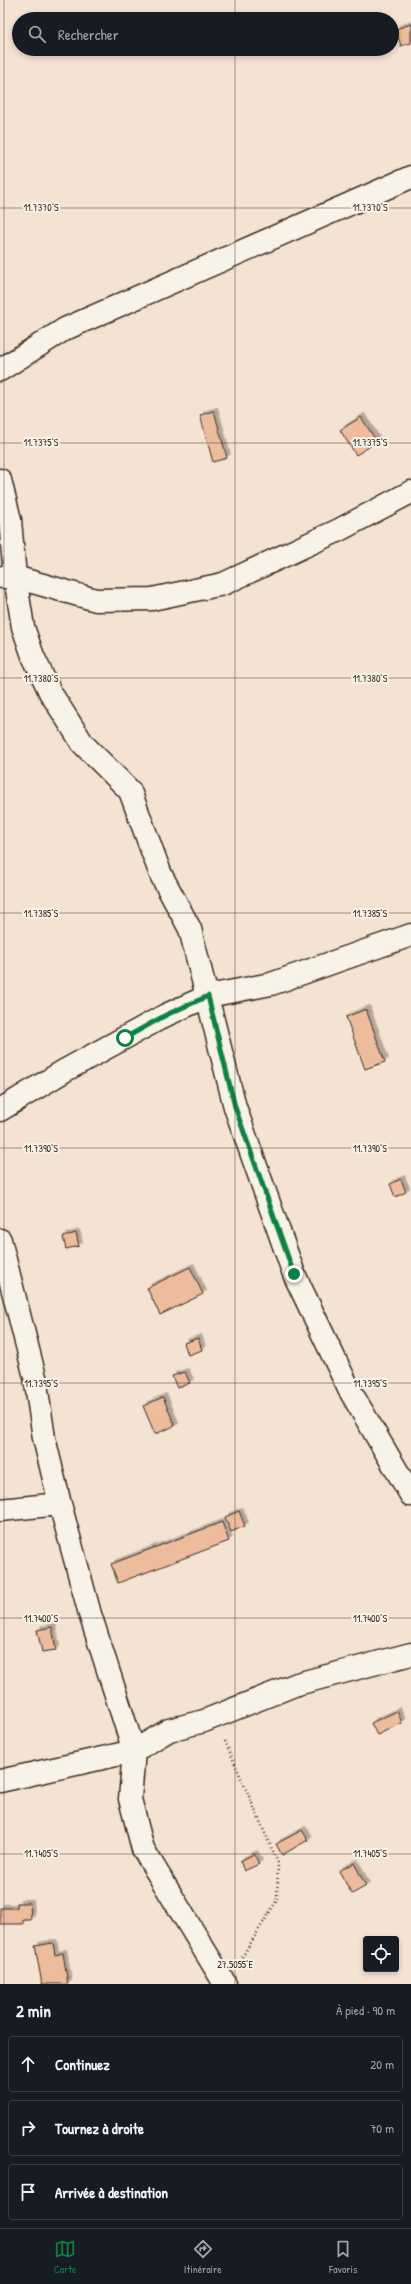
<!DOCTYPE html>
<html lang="fr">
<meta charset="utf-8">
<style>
:root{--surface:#171b24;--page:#242831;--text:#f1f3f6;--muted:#9ea1a6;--line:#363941;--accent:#0b8043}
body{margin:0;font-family:"Patrick Hand",sans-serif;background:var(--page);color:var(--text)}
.controls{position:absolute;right:12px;bottom:12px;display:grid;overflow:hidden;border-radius:4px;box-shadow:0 2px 6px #0003}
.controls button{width:36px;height:36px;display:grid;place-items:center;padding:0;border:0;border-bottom:1px solid var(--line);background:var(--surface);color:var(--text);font:20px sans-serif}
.stop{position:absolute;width:12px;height:12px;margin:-9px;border:3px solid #0b8043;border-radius:50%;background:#fff}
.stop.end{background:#0b8043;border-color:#fff;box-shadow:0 1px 4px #0008}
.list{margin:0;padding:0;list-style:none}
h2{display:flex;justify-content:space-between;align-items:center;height:52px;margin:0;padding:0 16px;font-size:17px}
h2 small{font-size:13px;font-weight:400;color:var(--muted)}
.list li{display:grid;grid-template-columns:26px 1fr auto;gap:12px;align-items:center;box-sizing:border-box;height:56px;margin:0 8px 8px;padding:0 8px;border:1px solid var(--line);border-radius:4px}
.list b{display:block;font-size:15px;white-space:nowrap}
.list em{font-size:13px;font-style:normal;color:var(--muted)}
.icon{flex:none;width:22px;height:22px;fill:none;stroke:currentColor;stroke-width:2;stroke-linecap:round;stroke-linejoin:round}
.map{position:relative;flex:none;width:411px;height:1984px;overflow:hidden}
.search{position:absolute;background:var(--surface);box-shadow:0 2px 6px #0003;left:12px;right:12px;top:12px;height:44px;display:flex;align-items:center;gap:10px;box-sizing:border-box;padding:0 14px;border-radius:22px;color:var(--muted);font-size:15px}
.sheet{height:244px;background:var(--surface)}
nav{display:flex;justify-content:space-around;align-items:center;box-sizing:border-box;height:56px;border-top:1px solid var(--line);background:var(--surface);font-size:11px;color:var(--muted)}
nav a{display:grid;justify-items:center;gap:2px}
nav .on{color:var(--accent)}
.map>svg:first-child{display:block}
.building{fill:#ecbc9d;stroke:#3b2a1e;filter:url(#shadow)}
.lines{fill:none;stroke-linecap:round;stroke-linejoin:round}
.minor-casing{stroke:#3b2a1e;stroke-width:25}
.path{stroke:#3b2a1e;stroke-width:2.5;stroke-dasharray:1 3;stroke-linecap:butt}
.minor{stroke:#f7f3e8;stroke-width:22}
.route{stroke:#0b8043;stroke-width:5}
.ticks{fill:none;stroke:#3b2a1e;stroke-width:1;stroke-opacity:0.45}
.ticks-label{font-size:10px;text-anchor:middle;fill:#3b2a1e;stroke:#f7f3e8;stroke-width:4;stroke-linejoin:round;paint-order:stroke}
</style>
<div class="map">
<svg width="411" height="1984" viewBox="0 0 411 1984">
<defs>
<filter id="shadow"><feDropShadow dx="3.5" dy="-3.5" stdDeviation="0" flood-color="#0004"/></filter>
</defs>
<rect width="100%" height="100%" fill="#f4e2d2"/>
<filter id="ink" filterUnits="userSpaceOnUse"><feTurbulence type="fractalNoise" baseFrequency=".025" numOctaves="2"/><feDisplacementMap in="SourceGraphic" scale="8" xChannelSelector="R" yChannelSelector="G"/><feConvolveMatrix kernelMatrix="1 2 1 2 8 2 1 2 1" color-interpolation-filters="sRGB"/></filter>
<g filter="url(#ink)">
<path class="building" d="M411,24V43L401,46L396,29Z
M214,411L227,458L213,462L200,415Z
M361,417L377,442L356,455L340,430Z
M366,1009L385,1062L365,1069L346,1017Z
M401,1179L406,1192L395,1197L390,1184Z
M76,1233L79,1246L66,1249L63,1237Z
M190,1267L203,1294L160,1315L147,1288Z
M198,1338L202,1350L188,1355L184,1343Z
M185,1372L190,1383L177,1388L172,1376Z
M163,1397L175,1426L155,1434L143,1406Z
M239,1511L245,1526L231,1532L225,1517Z
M222,1522L229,1541L118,1583L111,1564Z
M52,1627L56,1650L42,1652L37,1630Z
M397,1711L402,1723L377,1735L371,1723Z
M302,1830L308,1840L282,1855L276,1844Z
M254,1854L259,1864L244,1871L240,1861Z
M354,1863L366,1886L352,1894L339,1871Z
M17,1903H30L31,1920H23V1924H0V1908H17Z
M53,1943L55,1955L63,1953L68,1984H42L35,1946Z"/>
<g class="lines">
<g class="minor-casing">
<path id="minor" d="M0,370L65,329L411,177
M0,480L10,520L15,577L23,627L33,656L50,692L83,744L130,791L161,875L190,929L235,1107L294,1274L349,1389L411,1495
M2,577H15L96,600L152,599L223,584L339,530L411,492
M0,1110L64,1071L166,1015L208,996L271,984L411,935
M0,1240L35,1377L44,1438L60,1504L90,1614L134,1751L130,1799L143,1849L225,1984
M0,1510L60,1504
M0,1781L134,1751L169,1730L204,1721L297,1684L411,1654"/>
</g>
<path class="path" d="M225,1741L278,1863L277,1900L241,1959"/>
<use href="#minor" class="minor"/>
</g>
</g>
<g class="lines" filter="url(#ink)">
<path class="route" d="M125,1038L166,1015L208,996L235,1107L294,1274"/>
</g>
<path class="ticks" d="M4,0V1984M235,0V19M235,49V1984M0,208H411M0,443H411M0,678H411M0,913H411M0,1148H411M0,1383H411M0,1618H411M0,1854H411"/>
<g class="ticks-label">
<text x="41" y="211">11.7370°S</text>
<text x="370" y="211">11.7370°S</text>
<text x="41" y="446">11.7375°S</text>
<text x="370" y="446">11.7375°S</text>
<text x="41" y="682">11.7380°S</text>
<text x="370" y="682">11.7380°S</text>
<text x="41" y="917">11.7385°S</text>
<text x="370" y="917">11.7385°S</text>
<text x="41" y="1152">11.7390°S</text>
<text x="370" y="1152">11.7390°S</text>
<text x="41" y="1387">11.7395°S</text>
<text x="370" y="1387">11.7395°S</text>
<text x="41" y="1622">11.7400°S</text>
<text x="370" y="1622">11.7400°S</text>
<text x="41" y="1857">11.7405°S</text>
<text x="370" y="1857">11.7405°S</text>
<text x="235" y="1968">27.5055°E</text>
</g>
</svg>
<div class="controls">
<button><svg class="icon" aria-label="locate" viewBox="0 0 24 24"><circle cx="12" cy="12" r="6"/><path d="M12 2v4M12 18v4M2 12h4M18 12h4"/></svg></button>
</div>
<div class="stop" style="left:125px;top:1038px"></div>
<div class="stop end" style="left:294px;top:1274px"></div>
<div class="search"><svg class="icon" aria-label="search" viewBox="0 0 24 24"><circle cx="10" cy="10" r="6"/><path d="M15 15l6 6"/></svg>Rechercher</div>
</div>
<section class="sheet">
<h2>2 min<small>À pied · 90 m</small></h2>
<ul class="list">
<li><svg class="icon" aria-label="ahead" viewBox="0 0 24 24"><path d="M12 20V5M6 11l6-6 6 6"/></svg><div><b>Continuez</b></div><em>20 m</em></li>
<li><svg class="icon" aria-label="right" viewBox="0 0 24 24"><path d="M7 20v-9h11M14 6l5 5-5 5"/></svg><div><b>Tournez à droite</b></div><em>70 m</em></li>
<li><svg class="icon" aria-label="arrive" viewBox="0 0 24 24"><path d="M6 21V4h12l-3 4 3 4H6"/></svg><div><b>Arrivée à destination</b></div></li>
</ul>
</section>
<nav>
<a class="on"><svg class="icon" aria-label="map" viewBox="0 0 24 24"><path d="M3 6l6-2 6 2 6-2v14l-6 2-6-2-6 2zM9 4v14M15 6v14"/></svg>Carte</a>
<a><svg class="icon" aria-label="directions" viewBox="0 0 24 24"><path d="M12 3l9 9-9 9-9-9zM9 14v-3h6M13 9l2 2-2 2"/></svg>Itinéraire</a>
<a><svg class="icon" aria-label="saved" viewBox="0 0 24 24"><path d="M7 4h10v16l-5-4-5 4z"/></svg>Favoris</a>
</nav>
